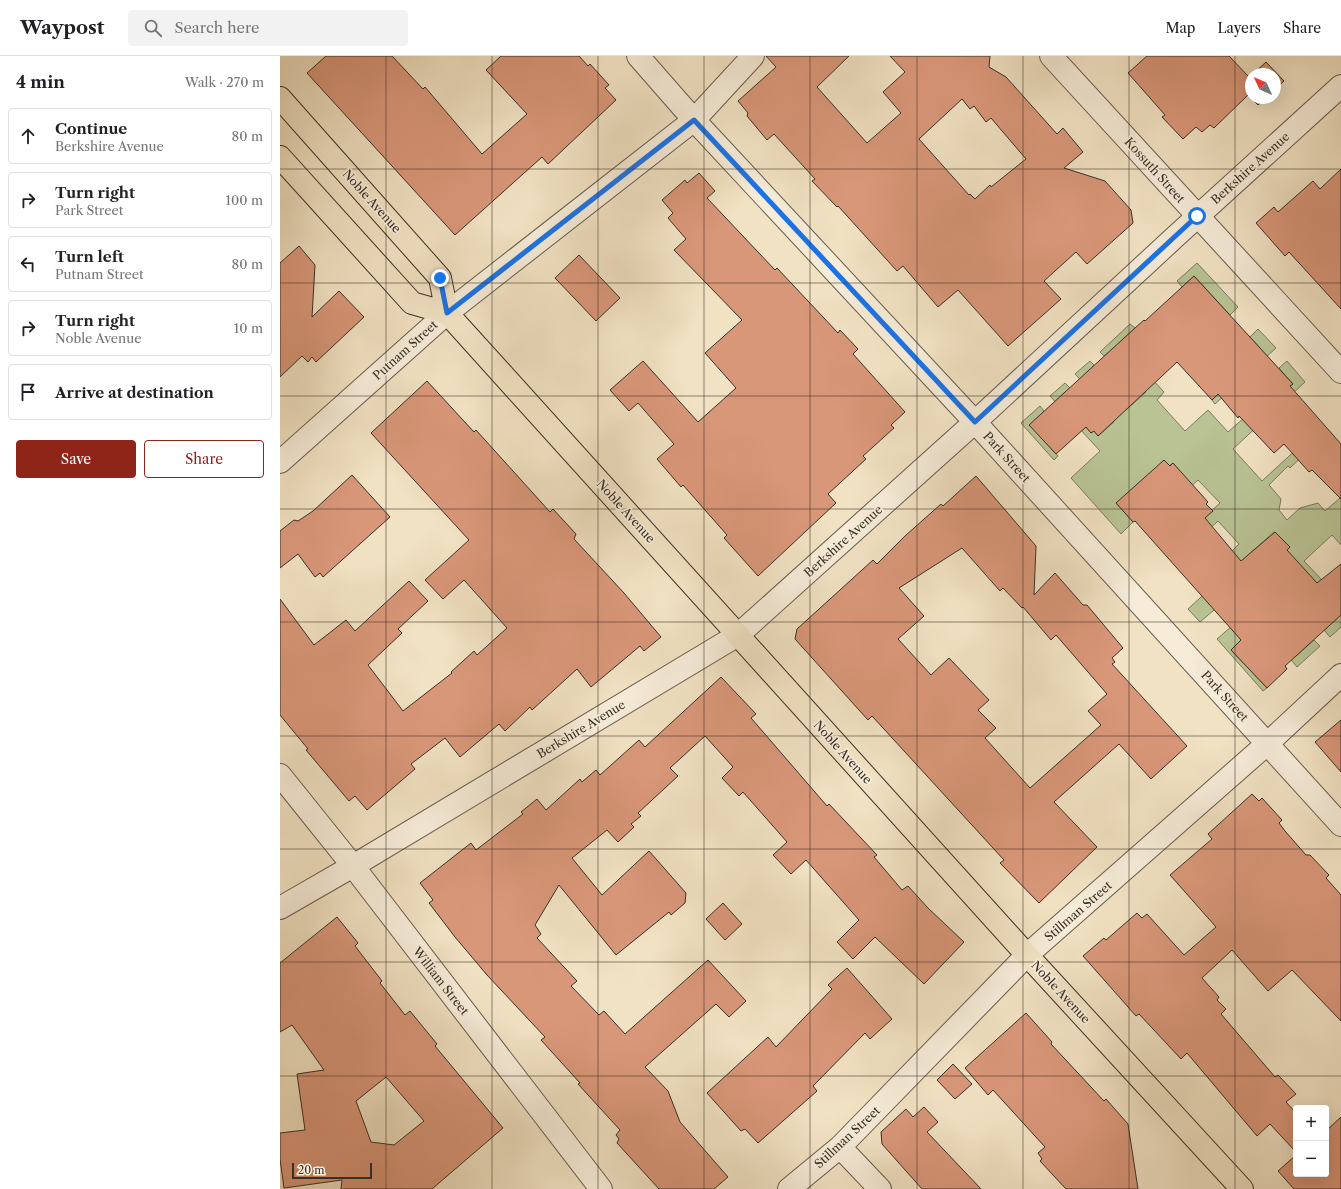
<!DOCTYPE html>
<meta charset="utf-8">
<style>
:root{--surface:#fff;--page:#f2f2f2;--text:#202124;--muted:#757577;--line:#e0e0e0;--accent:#8f2418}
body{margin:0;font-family:"Libre Caslon Text",serif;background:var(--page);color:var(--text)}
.controls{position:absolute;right:12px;bottom:12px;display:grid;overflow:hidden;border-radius:4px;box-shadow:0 4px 16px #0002}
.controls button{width:36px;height:36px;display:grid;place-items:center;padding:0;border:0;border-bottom:1px solid var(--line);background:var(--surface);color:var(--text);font:20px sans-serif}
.compass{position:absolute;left:965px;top:12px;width:36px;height:36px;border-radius:50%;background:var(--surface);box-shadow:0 4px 16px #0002;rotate:314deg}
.scale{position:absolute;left:12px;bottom:10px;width:80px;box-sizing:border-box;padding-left:4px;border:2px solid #393026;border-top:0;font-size:11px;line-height:14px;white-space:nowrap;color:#393026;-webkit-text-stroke:3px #f6ecd8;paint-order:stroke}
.stop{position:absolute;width:12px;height:12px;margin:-9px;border:3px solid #1a73e8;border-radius:50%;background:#fff}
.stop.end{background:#1a73e8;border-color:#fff;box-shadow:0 1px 4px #0008}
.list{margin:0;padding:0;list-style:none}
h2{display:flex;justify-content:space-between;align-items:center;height:52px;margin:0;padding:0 16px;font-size:17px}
h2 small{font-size:13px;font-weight:400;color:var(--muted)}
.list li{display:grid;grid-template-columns:26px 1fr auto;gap:12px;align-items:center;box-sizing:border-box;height:56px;margin:0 8px 8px;padding:0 8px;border:1px solid var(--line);border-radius:4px}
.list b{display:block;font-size:15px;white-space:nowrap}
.list p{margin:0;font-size:13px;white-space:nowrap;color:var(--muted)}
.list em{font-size:13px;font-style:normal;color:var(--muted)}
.actions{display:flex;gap:8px;padding:12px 16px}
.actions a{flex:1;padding:9px 0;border:1px solid var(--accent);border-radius:4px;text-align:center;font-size:14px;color:var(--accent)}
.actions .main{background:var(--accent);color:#fff}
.icon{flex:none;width:22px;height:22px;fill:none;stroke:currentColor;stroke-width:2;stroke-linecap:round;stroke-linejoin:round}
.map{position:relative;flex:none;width:1061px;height:1133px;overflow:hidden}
header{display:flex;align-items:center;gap:24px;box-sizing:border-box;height:56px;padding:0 20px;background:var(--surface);border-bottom:1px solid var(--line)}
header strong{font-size:19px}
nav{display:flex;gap:22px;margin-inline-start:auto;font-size:14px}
.search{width:280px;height:36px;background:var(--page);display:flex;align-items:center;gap:10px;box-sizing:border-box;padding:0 14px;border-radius:4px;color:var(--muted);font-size:15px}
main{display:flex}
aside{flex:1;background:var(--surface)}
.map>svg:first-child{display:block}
.green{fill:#b9c394;stroke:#797a5d;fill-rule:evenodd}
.building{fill:#d99779;stroke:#393026;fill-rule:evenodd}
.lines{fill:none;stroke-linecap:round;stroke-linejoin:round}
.minor-casing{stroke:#675c4d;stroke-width:24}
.major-casing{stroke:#393026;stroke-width:24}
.minor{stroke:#f6ecd8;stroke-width:22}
.major{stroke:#f1e2c3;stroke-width:22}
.route{stroke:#1a73e8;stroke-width:5}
.grid{fill:none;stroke:#393026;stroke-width:1;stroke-opacity:0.55}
.labels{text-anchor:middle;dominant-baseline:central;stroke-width:3.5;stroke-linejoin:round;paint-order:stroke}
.street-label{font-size:12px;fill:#393026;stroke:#f6ecd8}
</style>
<header>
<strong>Waypost</strong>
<div class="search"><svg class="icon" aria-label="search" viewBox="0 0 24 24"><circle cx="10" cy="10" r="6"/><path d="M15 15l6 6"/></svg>Search here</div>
<nav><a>Map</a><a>Layers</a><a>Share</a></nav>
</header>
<main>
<aside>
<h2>4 min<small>Walk · 270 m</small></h2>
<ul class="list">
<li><svg class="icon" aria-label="ahead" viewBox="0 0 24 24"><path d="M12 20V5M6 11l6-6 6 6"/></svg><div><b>Continue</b><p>Berkshire Avenue</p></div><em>80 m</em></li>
<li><svg class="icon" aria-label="right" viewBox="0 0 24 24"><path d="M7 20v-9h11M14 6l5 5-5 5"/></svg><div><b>Turn right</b><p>Park Street</p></div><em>100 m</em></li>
<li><svg class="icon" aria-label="left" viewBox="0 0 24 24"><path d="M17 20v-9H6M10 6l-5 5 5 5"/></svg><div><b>Turn left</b><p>Putnam Street</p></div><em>80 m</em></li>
<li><svg class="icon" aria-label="right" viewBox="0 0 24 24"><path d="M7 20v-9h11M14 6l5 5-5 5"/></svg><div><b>Turn right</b><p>Noble Avenue</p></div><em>10 m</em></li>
<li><svg class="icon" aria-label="arrive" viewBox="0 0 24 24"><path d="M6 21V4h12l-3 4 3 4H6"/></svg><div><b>Arrive at destination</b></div></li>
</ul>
<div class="actions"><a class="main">Save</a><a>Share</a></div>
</aside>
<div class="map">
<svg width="1061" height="1133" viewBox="0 0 1061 1133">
<rect width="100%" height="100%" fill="#f1e2c3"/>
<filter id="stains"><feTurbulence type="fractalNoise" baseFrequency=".005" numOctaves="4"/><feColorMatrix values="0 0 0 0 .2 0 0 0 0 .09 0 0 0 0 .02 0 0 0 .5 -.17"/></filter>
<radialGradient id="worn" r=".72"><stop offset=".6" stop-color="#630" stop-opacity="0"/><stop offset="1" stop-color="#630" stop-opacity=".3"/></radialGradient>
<path class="green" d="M917,207L958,251L950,259L914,220L902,231L897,225Z
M850,268L855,272L839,287L884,336L877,344L905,375L928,354L948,376L965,361L970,366L1013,328L999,312L1007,305L1025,326L953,393L982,425L1032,379L1037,386L1010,412L1008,410L989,429L1001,443L999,454L1007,464L1020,452L1038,447L1045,455L1060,442L1061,443V489L1052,479L1024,505L1061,544V553L1032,522L934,554L920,566L908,553L946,518L948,499L959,488L938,465L913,488L905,479L940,447L918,424L890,449L896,417L899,414L893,407L836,447L853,466L841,478L791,422L820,395L770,340L785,327L792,334L782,344L811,377L814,375L818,380L834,366L829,360L832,357L795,318L810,305L814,309L808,316L845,355L866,336L829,296L824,300L820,296ZM994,476L1010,491L983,516L968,499Z
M978,273L996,292L935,348L932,344L967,312L964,308L981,293L970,281Z
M760,350L764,355L750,369L778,400L774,404L741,367Z
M968,556L1015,601L1034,584L1040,590L1017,611L1002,593L951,594L987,632L983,635L937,583Z
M1061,559V571L1050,581L1044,574Z"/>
<path class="building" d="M46,0H112L143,33L145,31L202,98L247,58L206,14L221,0H299L308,10L310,8L329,29L325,32L336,44L268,108L262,101L175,179L27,17Z
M486,0H569L537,31L587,87L621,57L603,36L625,16L610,0H710L709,11L726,21L777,78L783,72L803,96L784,112L825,125L851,154L853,167L807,208L796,196L764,225L781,243L728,290L678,234L658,251L623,210L617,215L558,150L557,151L532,125L535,123L494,78L487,84L467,60L468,57L458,45L496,11ZM682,43L690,53L694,50L706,66L711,62L746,103L711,131L710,129L695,143L690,138L689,139L639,83Z
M867,0H949L969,21L971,20V42H986L978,49L968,39L934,72L930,69L922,76L916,71L903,83L882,61L885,59L848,17Z
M986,6L1004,25L995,33V18H973Z
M1061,113V253L1009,196L1005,200L976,167L994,151L998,156L1033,125L1040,133Z
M419,117L435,135L427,142L495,214L497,212L558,277L560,274L578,293L573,298L625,356L611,369L614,372L583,400L586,403L548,438L556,447L478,520L444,482L447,479L403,429L401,431L377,403L394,388L358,347L349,355L330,334L363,305L418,366L456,332L425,297L462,264L394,194L406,183L388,162L393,157L382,144L405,124L407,127Z
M19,190L35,209L32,261L59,235L84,261L36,306L32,301L28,306L22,300L0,321V207Z
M299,199L340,242L316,265L275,222Z
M914,220L1013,328L1010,330L1061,388V443L1032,414L1029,416L1004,388L994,397L959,360L958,362L938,338L932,344L897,306L818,380L814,375L811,377L806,371L776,398L749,369L855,272L864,264L865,265Z
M147,325L194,376L196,374L270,456L273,453L296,478L294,483L344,537L381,581L364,595L360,590L311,631L297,613L252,654L250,651L225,675L219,668L180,701L165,682L131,708L135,713L87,754L75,740L69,745L26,694L28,693L0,659V543L34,589L66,564L75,575L129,525L148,545L118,573L122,577L88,609L123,655L172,617L171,616L194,595L197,599L227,572L184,524L163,543L145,524L189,484L91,377Z
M884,404L890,410L893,407L928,446L926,448L933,455L925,462L961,505L995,476L1010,491L1007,494L1037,527L1061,508V559L1005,610L1007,613L987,632L951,594L961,584L855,465L853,466L836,447Z
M72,419L110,461L43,521L40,517L35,521L18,498L0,512V475L14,464L18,465L33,455Z
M696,420L756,490L754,539L775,517L803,549H807L843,592L832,602L835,606L832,608L907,690L871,723L839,688L774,746L817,791L759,847L720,807L724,804L592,660L588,664L515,583L517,573L593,504L597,508L625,480L661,448L663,450ZM682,492L720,535L723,532L742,552L743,551L771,584L776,579L827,638L808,655L821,669L750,732L705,682L716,672L698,654L709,644L669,602L651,619L618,583L644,560L619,532Z
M441,621L476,658L471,662L547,750L549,748L597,799L594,801L622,834L628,830L648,852L684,886L644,928L595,881L573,903L557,886L579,864L526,804L511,818L493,799L507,786L463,736L459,740L442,722L453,711L425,680L390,712L398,720L358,757L361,760L351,768L354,771L338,786L327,774L292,802L322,839L369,795L406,837L405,847L391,859L389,856L336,899L279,829L255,869L261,878L257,882L297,925L291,930L319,959L324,955L345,978L428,904L466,945L449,961L436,948L365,1011L388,1035L400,1066L448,1121L434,1133H379L337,1087L339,1083L336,1079L340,1074L298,1028L300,1027L261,984L265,981L207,919L175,881L149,847L153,844L140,827L191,787L196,794L243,758L241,756L257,743L266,754L300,723L302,726L316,714L320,719L359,684L365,691Z
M1061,664V716L1035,686Z
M972,738L979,745L982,742L1002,764L999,767L1005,775L1026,799H1030L1049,819L1046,822L1061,839V965L1012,914L988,935L952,894L922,922L939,941L937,944L946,953L941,958L995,1021L998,1019L1016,1038L1006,1046L1016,1057V1096L990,1068L977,1080L907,997L901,1003L859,958L856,960L803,900L824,882L826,884L857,857L862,862L867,858L904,899L936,871L890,819L932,783L928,778Z
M443,847L462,868L445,884L426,863Z
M57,861L78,887L75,890L102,925L100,927L125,959L130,955L157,988L155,990L223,1072L152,1133H61L62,1124L4,1132L0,1103V1077L25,1074L17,1018L44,1014L12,969L0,976V907ZM106,1021L144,1065L114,1089L91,1086L76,1045Z
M567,912L612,963L590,983L585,977L533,1030L537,1035L478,1087L465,1073L461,1075L427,1037L488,981L496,991L552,933L548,929Z
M746,957L772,986L771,988L824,1045L826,1043L848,1068L858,1133H786L760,1105L762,1103L758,1097L765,1091L713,1034L708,1039L685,1012Z
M673,1008L692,1028L675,1043L657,1024Z
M644,1051L658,1066L647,1076L701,1133H642L602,1088L601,1076L626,1053L633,1061Z
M1061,1061V1133H1014L998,1115L1016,1099V1118H1046V1075Z"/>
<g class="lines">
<g class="minor-casing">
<path id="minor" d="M358,0L414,64L695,366L1061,769
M771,0L1061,316
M0,406L167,257L414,64L473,0
M0,719L73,810L321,1133
M0,852L73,810L458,579L695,366L896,180L1061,30
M560,1091L600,1133
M509,1133L560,1091L747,899L988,687L1061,619"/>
</g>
<g class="major-casing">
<path id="major" d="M0,42L160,222L167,257L747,899L962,1133
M0,101L132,247L167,257"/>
</g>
<use href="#minor" class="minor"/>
<use href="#major" class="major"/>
</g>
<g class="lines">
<path class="route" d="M160,222L167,257L414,64L695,366L917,160"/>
</g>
<path class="grid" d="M106,0V1133M212,0V1133M318,0V1133M424,0V1133M530,0V1133M637,0V1133M743,0V1133M849,0V1133M955,0V1133M0,113H1061M0,227H1061M0,340H1061M0,453H1061M0,566H1061M0,680H1061M0,793H1061M0,906H1061M0,1020H1061"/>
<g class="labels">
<g class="street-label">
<text transform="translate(970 112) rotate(-42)">Berkshire Avenue</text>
<text transform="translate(875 114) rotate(48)">Kossuth Street</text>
<text transform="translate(92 145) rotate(48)">Noble Avenue</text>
<text transform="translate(125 294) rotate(-42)">Putnam Street</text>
<text transform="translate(727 401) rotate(48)">Park Street</text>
<text transform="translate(346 455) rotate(48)">Noble Avenue</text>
<text transform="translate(563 485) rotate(-42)">Berkshire Avenue</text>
<text transform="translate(945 640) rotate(48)">Park Street</text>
<text transform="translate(301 673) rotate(-31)">Berkshire Avenue</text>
<text transform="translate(563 696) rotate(48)">Noble Avenue</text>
<text transform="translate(798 855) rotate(-41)">Stillman Street</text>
<text transform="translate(161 925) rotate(52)">William Street</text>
<text transform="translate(781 936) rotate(47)">Noble Avenue</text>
<text transform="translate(567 1081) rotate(-43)">Stillman Street</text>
</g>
</g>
<rect width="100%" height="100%" filter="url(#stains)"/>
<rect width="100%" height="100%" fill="url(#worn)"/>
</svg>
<div class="controls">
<button>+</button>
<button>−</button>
</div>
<svg class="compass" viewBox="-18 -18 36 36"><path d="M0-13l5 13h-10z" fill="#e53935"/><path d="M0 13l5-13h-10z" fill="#757577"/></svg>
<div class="scale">20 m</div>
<div class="stop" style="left:917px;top:160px"></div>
<div class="stop end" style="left:160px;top:222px"></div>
</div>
</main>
